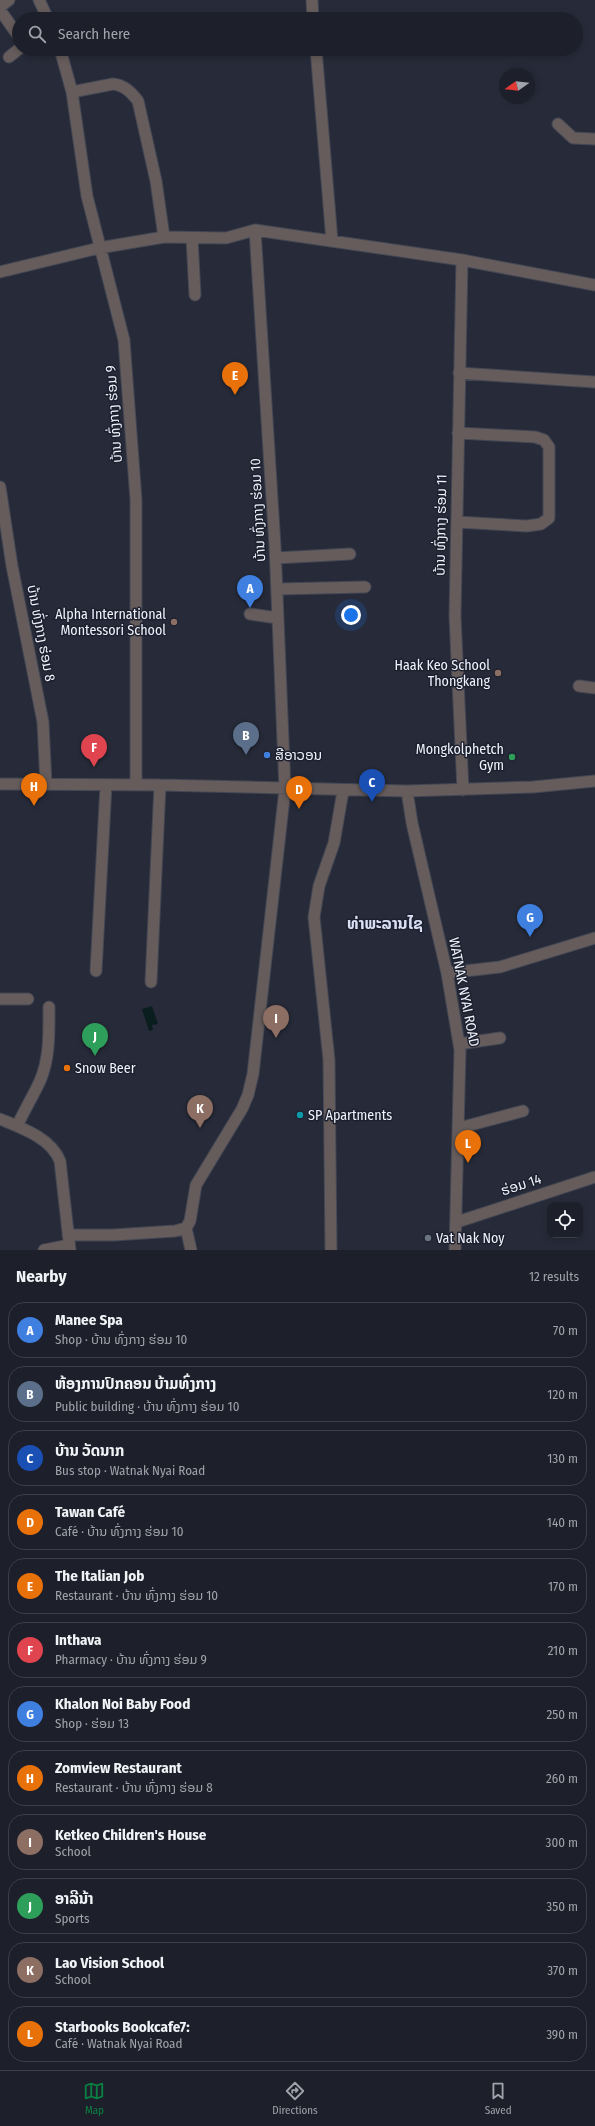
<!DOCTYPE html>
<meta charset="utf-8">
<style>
:root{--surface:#1d202b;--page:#2a2d37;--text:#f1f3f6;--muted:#a0a3a9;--line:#3b3e47;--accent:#0b8043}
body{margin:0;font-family:"Fira Sans Condensed","Noto Sans Lao",sans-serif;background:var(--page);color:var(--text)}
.controls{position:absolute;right:12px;bottom:12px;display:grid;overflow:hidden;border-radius:8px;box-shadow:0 2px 6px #0003}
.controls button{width:36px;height:36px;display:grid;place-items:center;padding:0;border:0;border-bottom:1px solid var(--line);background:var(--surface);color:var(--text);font:20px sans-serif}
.compass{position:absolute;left:499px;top:68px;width:36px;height:36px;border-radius:50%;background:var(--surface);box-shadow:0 2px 6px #0003;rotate:256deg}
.you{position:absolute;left:351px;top:615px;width:14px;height:14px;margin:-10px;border:3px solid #fff;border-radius:50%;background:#1a73e8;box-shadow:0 0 0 6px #1a73e833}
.badge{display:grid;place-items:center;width:26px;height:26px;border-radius:50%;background:var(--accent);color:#fff;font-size:13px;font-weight:700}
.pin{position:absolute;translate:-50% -33px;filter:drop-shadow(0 1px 2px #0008)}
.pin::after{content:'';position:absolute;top:21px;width:14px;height:12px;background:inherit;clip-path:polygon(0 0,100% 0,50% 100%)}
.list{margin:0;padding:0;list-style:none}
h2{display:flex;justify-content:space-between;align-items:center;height:52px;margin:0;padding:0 16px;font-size:17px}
h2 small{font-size:13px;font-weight:400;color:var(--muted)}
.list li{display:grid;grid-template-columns:26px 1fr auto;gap:12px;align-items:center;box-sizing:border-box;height:56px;margin:0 8px 8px;padding:0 8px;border:1px solid var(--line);border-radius:16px}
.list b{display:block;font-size:15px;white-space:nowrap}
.list p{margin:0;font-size:13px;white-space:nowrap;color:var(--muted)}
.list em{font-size:13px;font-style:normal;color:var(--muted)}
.icon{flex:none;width:22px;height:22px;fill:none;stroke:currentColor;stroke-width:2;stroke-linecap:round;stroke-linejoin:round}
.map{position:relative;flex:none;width:595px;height:1250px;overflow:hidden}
.search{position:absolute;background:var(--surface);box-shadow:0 2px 6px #0003;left:12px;right:12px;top:12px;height:44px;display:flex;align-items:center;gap:10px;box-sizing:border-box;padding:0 14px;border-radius:22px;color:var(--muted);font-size:15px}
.sheet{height:820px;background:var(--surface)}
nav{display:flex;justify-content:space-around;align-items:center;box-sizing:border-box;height:56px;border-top:1px solid var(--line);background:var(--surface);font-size:11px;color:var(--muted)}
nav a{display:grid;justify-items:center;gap:2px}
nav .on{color:var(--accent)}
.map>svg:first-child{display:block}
.water{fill:#0a1e1e}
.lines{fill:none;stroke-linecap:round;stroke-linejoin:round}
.minor-casing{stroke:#434754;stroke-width:13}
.minor{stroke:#665c5c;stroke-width:11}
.education-dot{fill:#8d6e63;stroke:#1d212f;stroke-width:1.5}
.shop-dot{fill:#3f7fe0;stroke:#1d212f;stroke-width:1.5}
.leisure-dot{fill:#2e9e5b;stroke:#1d212f;stroke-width:1.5}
.food-dot{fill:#e8710a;stroke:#1d212f;stroke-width:1.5}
.culture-dot{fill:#0f9aa8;stroke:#1d212f;stroke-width:1.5}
.worship-dot{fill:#6b7280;stroke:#1d212f;stroke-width:1.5}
.labels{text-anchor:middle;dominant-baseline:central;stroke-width:3;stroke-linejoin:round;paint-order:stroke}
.street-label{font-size:14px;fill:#f0f3fc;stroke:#1d212f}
.poi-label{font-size:14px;fill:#f0f3fc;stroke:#1d212f;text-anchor:start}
.quarter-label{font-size:16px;font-weight:bold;fill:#dae0f3;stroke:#1d212f}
</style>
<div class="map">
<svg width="595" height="1250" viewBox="0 0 595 1250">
<rect width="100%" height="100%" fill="#272b39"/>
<path class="water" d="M152,1006L158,1024L152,1025L153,1030L149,1031L142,1009Z"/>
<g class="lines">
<g class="minor-casing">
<path id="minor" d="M39,0L48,19
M312,0L313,19
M0,7L9,0
M0,10L19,37
M60,49L72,92L87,196L124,340L136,500V785
M316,49L332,241
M9,57L19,49
M72,92L113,84C124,85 131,92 138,101L156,181L164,237
M558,124L573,138L595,139
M192,238L195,295
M462,260L455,616L463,790
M0,272L99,248L164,237L226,238L255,230L462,260L595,285
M459,373L595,382
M0,487L12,566L43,722L46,785
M457,522L527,526L541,524L549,518V447L544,440L535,437L458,433
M276,558L350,554
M277,589L365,587
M250,614L278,618
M579,686L595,688
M0,784L160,785L407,791L533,787L595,781
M407,791L412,823L447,973L460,1050L455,1250
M96,971L106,785
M447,973L500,967L595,938
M151,982L160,785
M0,999H28
M459,1044L500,1038
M0,1119C22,1128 51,1138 60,1161L70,1250
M17,1126C24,1111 33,1096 40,1081C50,1058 49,1032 49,1007
M459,1128L523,1111
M457,1222L595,1177
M68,1235H113L175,1231L186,1228
M44,1250L69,1245
M191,1250L186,1228L190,1221L196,1185L242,1109L248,1095L253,1074L285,789L275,546L255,230
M331,1250L329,1060L314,917L319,886L334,843L343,791"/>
</g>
<use href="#minor" class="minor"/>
</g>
<g class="education-dot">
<circle cx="174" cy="622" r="4"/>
<circle cx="498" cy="673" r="4"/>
</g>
<circle class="shop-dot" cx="267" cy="755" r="4"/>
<circle class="leisure-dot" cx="512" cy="757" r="4"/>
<circle class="food-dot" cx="67" cy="1068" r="4"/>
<circle class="culture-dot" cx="300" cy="1115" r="4"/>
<circle class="worship-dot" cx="428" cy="1238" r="4"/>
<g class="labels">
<g class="street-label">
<text transform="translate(114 414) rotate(-94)">ບ້ານ ທົ່ງກາງ ຮ່ອມ 9</text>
<text transform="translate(258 510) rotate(-93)">ບ້ານ ທົ່ງກາງ ຮ່ອມ 10</text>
<text transform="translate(441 525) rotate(-89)">ບ້ານ ທົ່ງກາງ ຮ່ອມ 11</text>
<text transform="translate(41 633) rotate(79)">ບ້ານ ທົ່ງກາງ ຮ່ອມ 8</text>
<text transform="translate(464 992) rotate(79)">WATNAK NYAI ROAD</text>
<text transform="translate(521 1185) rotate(-18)">ຮ່ອມ 14</text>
</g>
<g class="poi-label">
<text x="166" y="614" text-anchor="end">Alpha International<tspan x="166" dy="16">Montessori School</tspan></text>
<text x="490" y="665" text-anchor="end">Haak Keo School<tspan x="490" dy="16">Thongkang</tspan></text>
<text x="504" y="749" text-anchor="end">Mongkolphetch<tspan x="504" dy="16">Gym</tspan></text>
<text x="275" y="755">ສີອາວອນ</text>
<text x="75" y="1068">Snow Beer</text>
<text x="308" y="1115">SP Apartments</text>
<text x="436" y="1238">Vat Nak Noy</text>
</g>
<g class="quarter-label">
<text x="385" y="923">ທ່າພະລານໄຊ</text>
</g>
</g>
</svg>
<div class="controls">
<button><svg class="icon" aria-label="locate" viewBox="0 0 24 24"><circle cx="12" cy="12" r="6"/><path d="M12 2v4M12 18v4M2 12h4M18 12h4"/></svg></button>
</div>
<svg class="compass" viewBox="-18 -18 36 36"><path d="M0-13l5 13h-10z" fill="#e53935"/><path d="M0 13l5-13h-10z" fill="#a0a3a9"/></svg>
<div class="you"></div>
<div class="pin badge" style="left:250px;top:608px;background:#3f7fe0">A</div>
<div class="pin badge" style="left:246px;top:755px;background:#5c6f8a">B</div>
<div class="pin badge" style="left:372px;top:802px;background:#1a4fb4">C</div>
<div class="pin badge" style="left:299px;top:809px;background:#e8710a">D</div>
<div class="pin badge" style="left:235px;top:395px;background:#e8710a">E</div>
<div class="pin badge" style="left:94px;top:767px;background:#e0444e">F</div>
<div class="pin badge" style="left:530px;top:937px;background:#3f7fe0">G</div>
<div class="pin badge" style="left:34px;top:806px;background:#e8710a">H</div>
<div class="pin badge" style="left:276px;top:1038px;background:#8d6e63">I</div>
<div class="pin badge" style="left:95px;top:1056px;background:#2e9e5b">J</div>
<div class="pin badge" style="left:200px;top:1128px;background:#8d6e63">K</div>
<div class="pin badge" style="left:468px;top:1163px;background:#e8710a">L</div>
<div class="search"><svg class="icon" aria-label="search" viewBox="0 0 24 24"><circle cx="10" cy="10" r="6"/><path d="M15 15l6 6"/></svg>Search here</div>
</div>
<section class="sheet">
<h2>Nearby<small>12 results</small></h2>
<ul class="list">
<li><span class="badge" style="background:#3f7fe0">A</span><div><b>Manee Spa</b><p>Shop · ບ້ານ ທົ່ງກາງ ຮ່ອມ 10</p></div><em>70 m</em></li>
<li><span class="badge" style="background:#5c6f8a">B</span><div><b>ຫ້ອງການປົກຄອນ ບ້າມທົ່ງກາງ</b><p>Public building · ບ້ານ ທົ່ງກາງ ຮ່ອມ 10</p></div><em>120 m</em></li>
<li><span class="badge" style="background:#1a4fb4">C</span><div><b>ບ້ານ ວັດນາກ</b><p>Bus stop · Watnak Nyai Road</p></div><em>130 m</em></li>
<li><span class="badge" style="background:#e8710a">D</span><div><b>Tawan Café</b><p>Café · ບ້ານ ທົ່ງກາງ ຮ່ອມ 10</p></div><em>140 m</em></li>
<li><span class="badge" style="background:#e8710a">E</span><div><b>The Italian Job</b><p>Restaurant · ບ້ານ ທົ່ງກາງ ຮ່ອມ 10</p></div><em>170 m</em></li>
<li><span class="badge" style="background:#e0444e">F</span><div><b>Inthava</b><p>Pharmacy · ບ້ານ ທົ່ງກາງ ຮ່ອມ 9</p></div><em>210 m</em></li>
<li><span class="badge" style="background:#3f7fe0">G</span><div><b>Khalon Noi Baby Food</b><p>Shop · ຮ່ອມ 13</p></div><em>250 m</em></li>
<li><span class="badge" style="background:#e8710a">H</span><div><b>Zomview Restaurant</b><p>Restaurant · ບ້ານ ທົ່ງກາງ ຮ່ອມ 8</p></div><em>260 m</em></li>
<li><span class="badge" style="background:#8d6e63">I</span><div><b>Ketkeo Children's House</b><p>School</p></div><em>300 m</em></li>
<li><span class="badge" style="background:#2e9e5b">J</span><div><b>ອາລີນ້າ</b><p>Sports</p></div><em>350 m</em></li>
<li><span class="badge" style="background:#8d6e63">K</span><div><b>Lao Vision School</b><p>School</p></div><em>370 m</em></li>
<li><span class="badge" style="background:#e8710a">L</span><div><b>Starbooks Bookcafe7:</b><p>Café · Watnak Nyai Road</p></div><em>390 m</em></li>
</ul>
</section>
<nav>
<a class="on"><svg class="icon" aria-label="map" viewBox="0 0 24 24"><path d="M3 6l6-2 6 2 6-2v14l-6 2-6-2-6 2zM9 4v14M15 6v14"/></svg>Map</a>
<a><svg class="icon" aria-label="directions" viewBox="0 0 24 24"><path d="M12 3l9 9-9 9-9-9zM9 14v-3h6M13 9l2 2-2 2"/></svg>Directions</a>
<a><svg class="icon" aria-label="saved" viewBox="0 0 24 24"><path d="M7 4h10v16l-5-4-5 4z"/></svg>Saved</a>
</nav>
